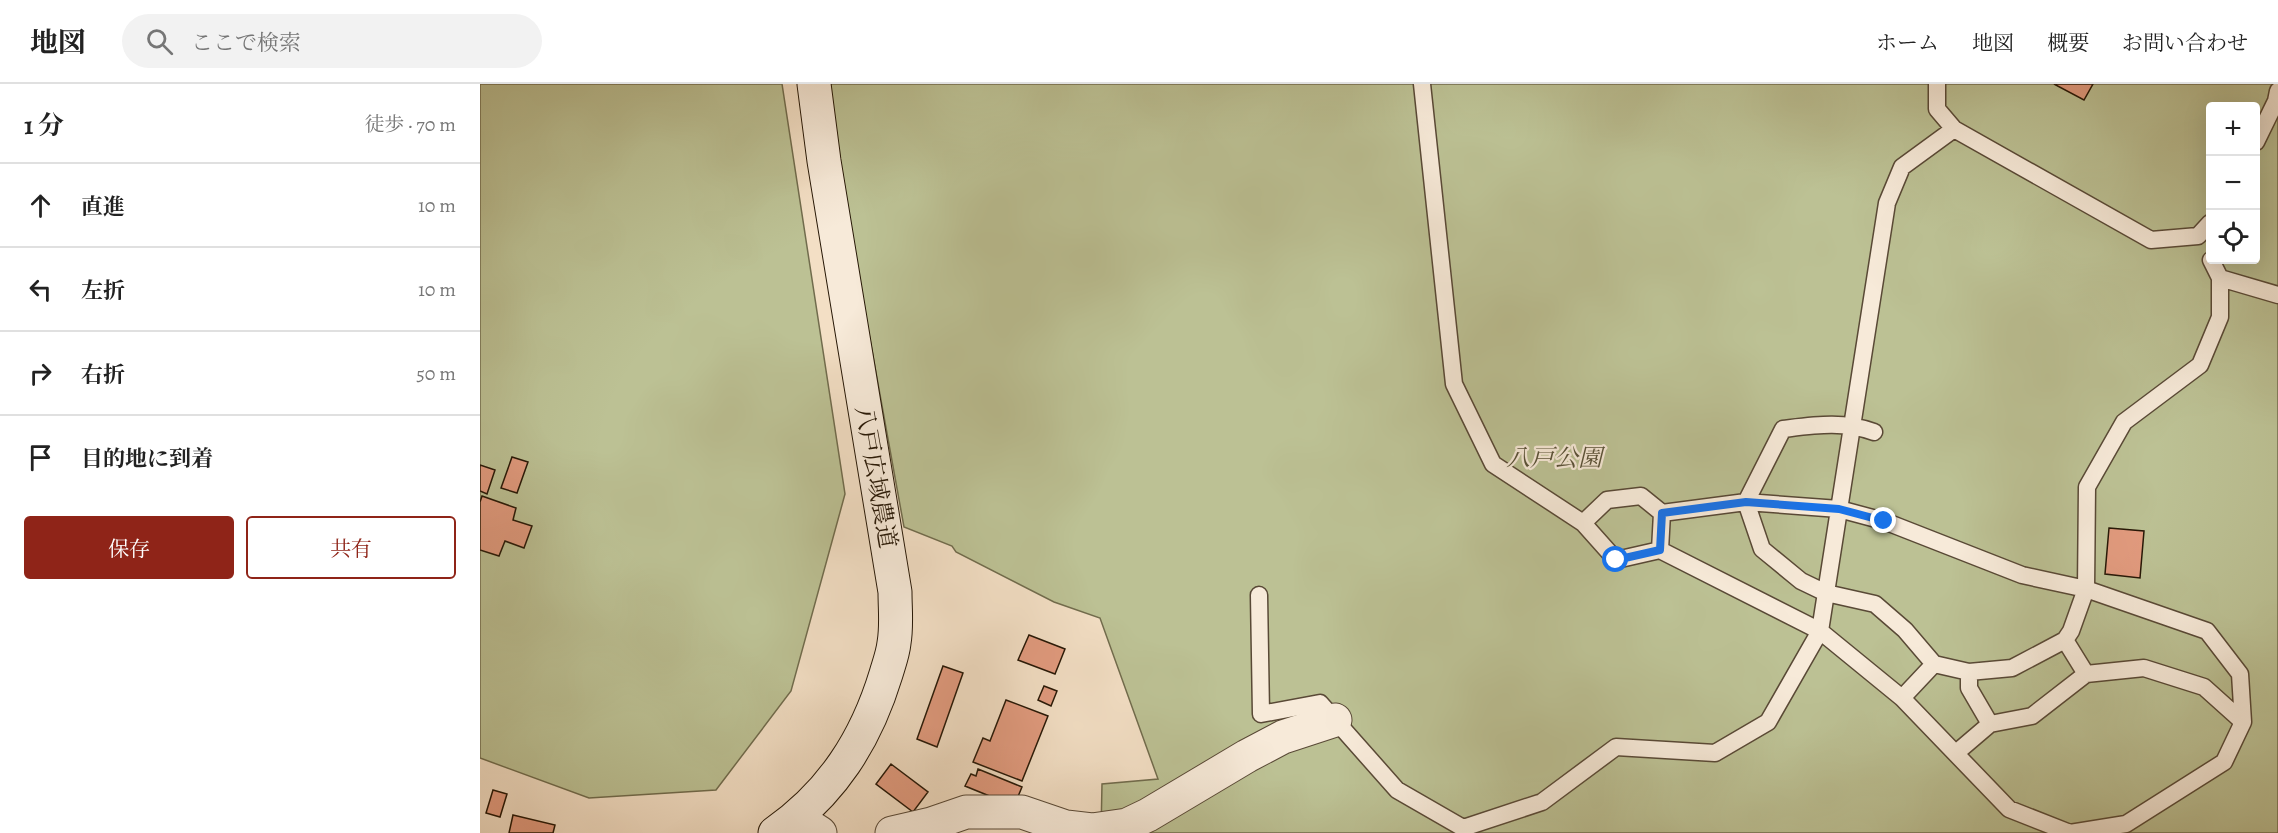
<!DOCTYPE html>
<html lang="ja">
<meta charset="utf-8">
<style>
:root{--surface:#fff;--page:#f2f2f2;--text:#222;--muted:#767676;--line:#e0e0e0;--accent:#8f2418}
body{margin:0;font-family:Alegreya,"Noto Serif JP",serif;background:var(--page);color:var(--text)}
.controls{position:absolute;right:18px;top:18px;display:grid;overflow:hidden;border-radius:6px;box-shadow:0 6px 24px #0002}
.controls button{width:54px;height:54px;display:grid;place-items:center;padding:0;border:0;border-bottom:2px solid var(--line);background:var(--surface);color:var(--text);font:30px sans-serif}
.stop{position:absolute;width:18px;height:18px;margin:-14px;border:4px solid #1a73e8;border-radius:50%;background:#fff}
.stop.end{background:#1a73e8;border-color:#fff;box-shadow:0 2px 6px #0008}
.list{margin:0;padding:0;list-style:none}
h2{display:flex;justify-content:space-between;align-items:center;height:78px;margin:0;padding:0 24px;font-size:26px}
h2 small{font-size:20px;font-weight:400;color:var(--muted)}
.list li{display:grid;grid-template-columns:39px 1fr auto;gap:18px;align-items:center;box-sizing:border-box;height:84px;padding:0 24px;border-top:2px solid var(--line)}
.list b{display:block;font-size:22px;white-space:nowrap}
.list em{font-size:20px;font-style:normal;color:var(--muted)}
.actions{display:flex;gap:12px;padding:18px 24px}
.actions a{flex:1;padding:14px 0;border:2px solid var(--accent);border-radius:6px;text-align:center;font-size:21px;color:var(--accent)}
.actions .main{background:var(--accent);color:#fff}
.icon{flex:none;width:33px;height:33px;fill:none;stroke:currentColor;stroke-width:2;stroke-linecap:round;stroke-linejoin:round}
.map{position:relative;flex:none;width:1798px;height:749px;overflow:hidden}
header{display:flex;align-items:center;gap:36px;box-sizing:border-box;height:84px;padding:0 30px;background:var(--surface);border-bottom:2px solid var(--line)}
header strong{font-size:28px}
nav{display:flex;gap:33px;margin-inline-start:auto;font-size:21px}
.search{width:420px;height:54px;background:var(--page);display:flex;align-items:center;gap:15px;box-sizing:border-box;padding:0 21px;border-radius:33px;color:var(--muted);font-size:22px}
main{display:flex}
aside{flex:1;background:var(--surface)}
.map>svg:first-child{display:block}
.green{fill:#bcc194;stroke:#716c4d;stroke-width:1.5;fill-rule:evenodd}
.building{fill:#e29b7f;stroke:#261706;stroke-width:1.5}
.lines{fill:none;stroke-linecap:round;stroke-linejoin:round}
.lane-casing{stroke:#594936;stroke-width:19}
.street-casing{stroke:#594936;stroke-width:35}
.secondary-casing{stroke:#261706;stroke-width:35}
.lane{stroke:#f7ead9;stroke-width:16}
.street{stroke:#f7ead9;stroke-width:33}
.secondary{stroke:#f7ead9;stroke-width:33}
.route{stroke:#1a73e8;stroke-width:8}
.labels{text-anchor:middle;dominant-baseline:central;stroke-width:4.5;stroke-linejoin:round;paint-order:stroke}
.park-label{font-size:24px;font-style:italic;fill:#5a5238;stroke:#f7ead9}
.street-label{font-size:24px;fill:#261706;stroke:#f7ead9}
</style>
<header>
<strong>地図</strong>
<div class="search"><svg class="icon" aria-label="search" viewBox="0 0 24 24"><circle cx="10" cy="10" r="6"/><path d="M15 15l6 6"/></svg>ここで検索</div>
<nav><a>ホーム</a><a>地図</a><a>概要</a><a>お問い合わせ</a></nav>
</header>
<main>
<aside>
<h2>1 分<small>徒歩 · 70 m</small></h2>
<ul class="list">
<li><svg class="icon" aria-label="ahead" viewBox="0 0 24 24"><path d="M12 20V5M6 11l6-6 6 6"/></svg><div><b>直進</b></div><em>10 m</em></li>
<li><svg class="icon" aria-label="left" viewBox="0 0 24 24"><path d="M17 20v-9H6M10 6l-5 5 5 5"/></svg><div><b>左折</b></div><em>10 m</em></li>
<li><svg class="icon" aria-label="right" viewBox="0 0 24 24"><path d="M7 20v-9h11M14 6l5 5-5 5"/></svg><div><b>右折</b></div><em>50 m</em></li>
<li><svg class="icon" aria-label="arrive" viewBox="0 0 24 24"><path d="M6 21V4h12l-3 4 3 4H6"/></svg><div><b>目的地に到着</b></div></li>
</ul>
<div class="actions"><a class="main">保存</a><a>共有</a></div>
</aside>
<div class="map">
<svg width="1798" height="749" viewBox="0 0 1798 749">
<rect width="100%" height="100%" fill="#f3dfc5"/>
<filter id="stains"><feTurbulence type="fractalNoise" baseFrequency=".00333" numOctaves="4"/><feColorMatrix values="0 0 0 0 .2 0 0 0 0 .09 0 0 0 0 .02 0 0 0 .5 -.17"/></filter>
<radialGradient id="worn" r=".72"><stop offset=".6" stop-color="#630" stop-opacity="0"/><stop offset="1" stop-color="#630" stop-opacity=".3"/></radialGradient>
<path class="green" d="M0,0H302L365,410L311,607L236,706L109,714L0,674Z
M350,0H1798V749H621L622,700L678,695L620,534L574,518L476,468L472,462L424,443L362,101ZM1730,22H1776V176H1730Z"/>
<path class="building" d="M1574,0H1613L1604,16Z
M32,373L48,378L37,409L21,404Z
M0,381L15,386L7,410L0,407Z
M2,412L36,424L33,436L52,442L44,464L25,457L19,472L0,466V418Z
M1629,444L1664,447L1660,494L1625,490Z
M549,551L585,565L575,590L538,576Z
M463,582L483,589L457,663L437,655Z
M564,602L577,607L571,622L558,616Z
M526,616L568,632L542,697L493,678L503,654L510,657Z
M411,680L448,708L433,728L396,700Z
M498,685L542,703L534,722L485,702L491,690L496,692Z
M13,706L27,710L20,733L6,729Z
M33,731L75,741L73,749H29Z"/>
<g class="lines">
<g class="lane-casing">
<path id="lane" d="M942,0L974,300L1013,380L1103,439L1136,476L1180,466L1340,547L1422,614L1529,725L1590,749L1646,740L1744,678L1763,638L1760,590L1727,547L1606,505L1542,491L1404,437L1359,425L1266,418L1182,429L1161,412L1127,416L1103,439
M1457,0V25L1474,45L1671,156L1718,152L1730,139
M1776,58L1796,17L1798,7
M1731,176L1740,194L1798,211
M1394,348C1362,337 1337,341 1303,345L1266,418L1282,465L1321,497L1346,509L1395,520L1425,546L1454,580L1422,614
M1180,466L1182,429
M779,511L781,630L840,619L917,706L983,744L1062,718L1136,663L1235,669L1288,638L1340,547L1407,119L1422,83L1474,45
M1585,556L1606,590
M1454,580L1489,588L1532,584L1585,556L1591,547L1606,505L1607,403L1644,338L1720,281L1740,233V194
M1489,588V604L1510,640
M1476,669L1510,640L1552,632L1606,590L1664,584L1724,603L1763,638"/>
</g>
<g class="street-casing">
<path id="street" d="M317,734L340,749
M412,749L451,740L486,728H542L586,743L612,746L647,741L668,731L767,672L803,653L855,636"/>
</g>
<g class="secondary-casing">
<path id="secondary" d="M295,749C352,709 386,656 406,590C409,580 413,569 414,559C417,542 415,525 415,508L344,77L334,0"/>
</g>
<use href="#lane" class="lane"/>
<use href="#street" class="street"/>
<use href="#secondary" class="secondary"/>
</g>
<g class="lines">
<path class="route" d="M1136,476L1180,466L1182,429L1266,418L1359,425L1404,437"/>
</g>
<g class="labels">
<g class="park-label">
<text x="1074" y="374">八戸公園</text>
</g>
<g class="street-label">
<text transform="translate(396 393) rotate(80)">八戸広域農道</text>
</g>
</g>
<rect width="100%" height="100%" filter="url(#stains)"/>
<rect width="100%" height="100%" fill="url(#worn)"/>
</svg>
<div class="controls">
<button>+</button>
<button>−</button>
<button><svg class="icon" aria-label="locate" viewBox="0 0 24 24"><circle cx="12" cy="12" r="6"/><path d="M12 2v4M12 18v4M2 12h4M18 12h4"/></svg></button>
</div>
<div class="stop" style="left:1136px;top:476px"></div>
<div class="stop end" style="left:1404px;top:437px"></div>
</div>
</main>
